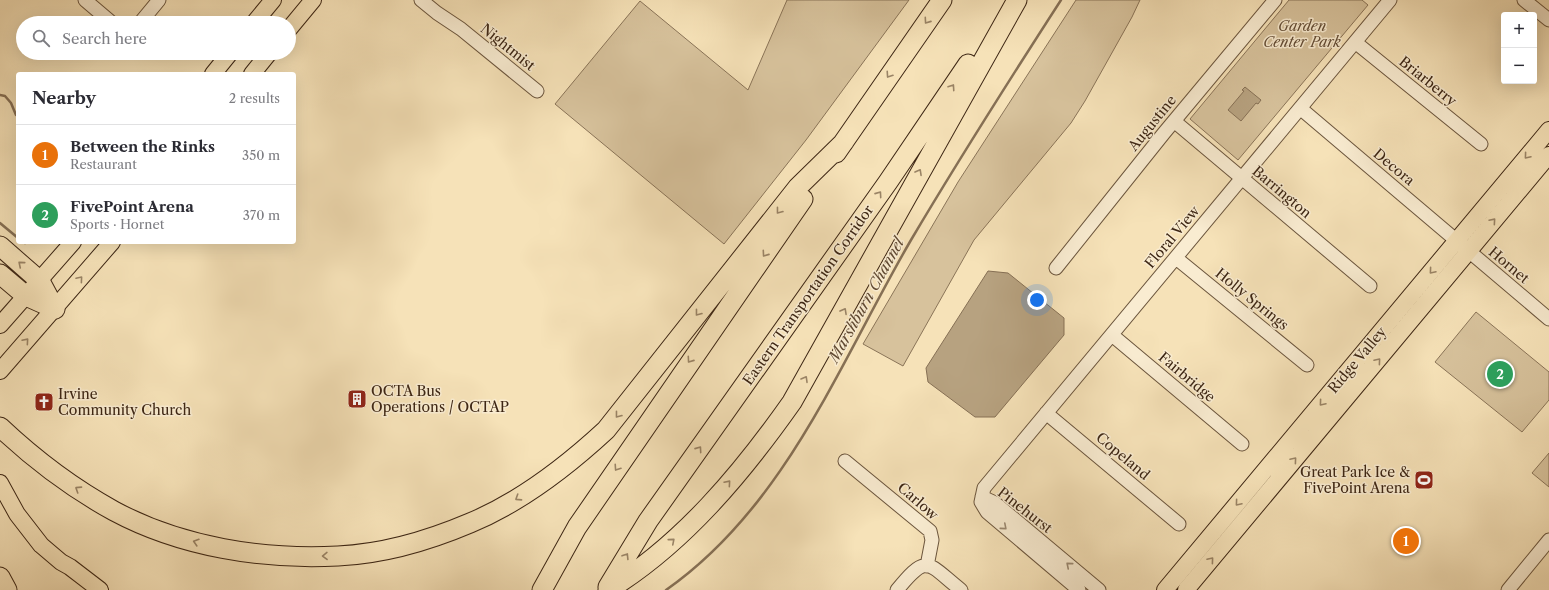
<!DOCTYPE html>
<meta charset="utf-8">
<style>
:root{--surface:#fff;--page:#f7f7f7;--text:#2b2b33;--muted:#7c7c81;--line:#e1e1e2;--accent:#ea580c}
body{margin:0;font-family:"Libre Caslon Text",serif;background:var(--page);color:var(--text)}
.controls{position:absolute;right:12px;top:12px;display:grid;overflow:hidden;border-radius:4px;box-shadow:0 4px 16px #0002}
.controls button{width:36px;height:36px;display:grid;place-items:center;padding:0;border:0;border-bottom:1px solid var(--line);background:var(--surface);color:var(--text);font:20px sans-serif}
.you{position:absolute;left:1037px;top:300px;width:14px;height:14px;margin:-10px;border:3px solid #fff;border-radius:50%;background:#1a73e8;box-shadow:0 0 0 6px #1a73e833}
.badge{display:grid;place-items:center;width:26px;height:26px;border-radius:50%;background:var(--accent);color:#fff;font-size:13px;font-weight:700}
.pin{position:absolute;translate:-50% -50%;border:2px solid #fff;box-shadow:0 1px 4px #0006}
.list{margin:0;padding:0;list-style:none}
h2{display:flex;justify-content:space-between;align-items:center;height:52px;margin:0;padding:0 16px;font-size:17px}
h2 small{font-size:13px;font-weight:400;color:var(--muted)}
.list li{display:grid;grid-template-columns:26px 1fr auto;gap:12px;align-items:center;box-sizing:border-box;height:60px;padding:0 16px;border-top:1px solid var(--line)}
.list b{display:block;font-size:15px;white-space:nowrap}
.list p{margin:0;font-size:13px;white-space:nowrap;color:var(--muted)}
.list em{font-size:13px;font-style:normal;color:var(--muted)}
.icon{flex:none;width:22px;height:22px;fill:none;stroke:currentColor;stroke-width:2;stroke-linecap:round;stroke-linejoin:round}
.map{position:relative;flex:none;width:1549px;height:590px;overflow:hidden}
.search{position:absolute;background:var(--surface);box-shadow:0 4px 16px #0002;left:16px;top:16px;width:280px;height:44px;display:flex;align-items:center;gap:10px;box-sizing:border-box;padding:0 14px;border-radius:22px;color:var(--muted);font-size:15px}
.panel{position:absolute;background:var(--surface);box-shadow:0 4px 16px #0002;left:16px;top:72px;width:280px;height:172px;border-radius:4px}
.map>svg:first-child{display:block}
.green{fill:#d7c29c;stroke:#8a7458}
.water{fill:#b7a280;stroke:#867055}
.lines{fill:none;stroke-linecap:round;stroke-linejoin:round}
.stream{stroke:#867055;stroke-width:2.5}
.minor-casing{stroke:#6b553d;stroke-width:15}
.major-casing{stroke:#3d2614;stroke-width:18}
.highway-casing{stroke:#3d2614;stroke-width:21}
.minor{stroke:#f9ecd1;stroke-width:13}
.major{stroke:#f6e2b8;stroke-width:16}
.highway{stroke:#f6e2b8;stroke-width:19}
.oneway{stroke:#9a8466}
.oneway2{stroke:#9b8972}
.labels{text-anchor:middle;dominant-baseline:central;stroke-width:3;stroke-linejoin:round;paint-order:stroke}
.park-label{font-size:14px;font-style:italic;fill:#644d36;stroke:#f9ecd1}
.street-label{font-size:14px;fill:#3d2614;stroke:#f9ecd1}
.poi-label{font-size:14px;fill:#3d2614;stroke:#f9ecd1;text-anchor:start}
.water-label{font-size:15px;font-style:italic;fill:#624b34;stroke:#f9ecd1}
</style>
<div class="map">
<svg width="1549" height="590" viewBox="0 0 1549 590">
<rect width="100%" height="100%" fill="#f6e2b8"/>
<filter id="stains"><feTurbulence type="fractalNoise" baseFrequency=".005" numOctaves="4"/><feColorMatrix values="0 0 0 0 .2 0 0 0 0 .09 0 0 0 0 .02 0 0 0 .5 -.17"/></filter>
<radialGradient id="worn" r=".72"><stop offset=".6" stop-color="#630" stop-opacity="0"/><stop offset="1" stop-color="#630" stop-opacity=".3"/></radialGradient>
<path class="green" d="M787,0H909L806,140L724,244L555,104L640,1L748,90Z
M1076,0H1140L1132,17L1085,101L1071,123L974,240L903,366L863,344L958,182Z
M1289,0H1362L1368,5L1238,160L1190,119Z
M1476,312L1549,372V400L1522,432L1435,362Z
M1549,453V487L1532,473Z"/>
<path class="water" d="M1245,87L1261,100L1258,104L1256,103L1241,121L1228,110L1244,91L1242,90Z
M988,271L1008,273L1064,318V335L995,417H975L928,382L926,368Z"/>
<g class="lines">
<path class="stream" d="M0,95L5,96L11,103L16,115
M0,223L18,238
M24,242L25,243
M666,590C786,506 840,362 911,240C959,159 1010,79 1061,0"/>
<g class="minor-casing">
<path id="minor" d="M85,0L112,23
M421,0L437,13L461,29L537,91
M1524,0L1549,20
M140,23L159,0
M1355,42L1481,144
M1300,108L1549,319
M1174,121L1370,286
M1176,258L1307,365
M1056,268L1164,133L1275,0
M1112,335L1242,444
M1046,413L1179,524
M845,461L930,531L932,540L927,566
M982,497L995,503L1099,590
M897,590C928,552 927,563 961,590
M1079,590L987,512L981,502L984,488L1390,0
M1508,590L1549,540"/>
</g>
<g class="major-casing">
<path id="major" d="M254,23L273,0
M289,29L313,0
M213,74L230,53
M252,74L269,53
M0,325L73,242
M0,371L112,242
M0,483L17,514L41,545L61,562L70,567L100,590
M1165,590L1549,130
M1186,590L1549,155"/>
</g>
<g class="highway-casing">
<path id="highway" d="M836,153L942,0
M0,246L40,281L55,309
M0,274L26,296L55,309
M0,427C35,460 72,488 114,511C181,547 263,560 338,556C382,554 430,540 470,523C521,502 566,467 606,430L798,187L844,142
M0,577L7,590
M608,587L648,521L888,182L968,64
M542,590L577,527L803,199
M608,590C683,544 742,473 792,402L1017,0"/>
</g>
<use href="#minor" class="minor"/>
<use href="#major" class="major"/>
<use href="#highway" class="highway"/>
</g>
<defs><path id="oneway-chevron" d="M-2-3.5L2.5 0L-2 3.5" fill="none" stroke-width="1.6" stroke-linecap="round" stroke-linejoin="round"/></defs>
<g class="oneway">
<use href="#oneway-chevron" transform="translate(927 21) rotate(125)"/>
<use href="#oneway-chevron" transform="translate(889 75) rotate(124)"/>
<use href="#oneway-chevron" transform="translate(952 87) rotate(-56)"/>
<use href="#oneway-chevron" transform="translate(1527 156) rotate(130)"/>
<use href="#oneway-chevron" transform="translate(919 172) rotate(-61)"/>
<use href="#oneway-chevron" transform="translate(879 194) rotate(-55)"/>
<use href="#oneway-chevron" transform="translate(779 211) rotate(128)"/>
<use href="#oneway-chevron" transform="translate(1493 221) rotate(-49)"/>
<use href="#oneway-chevron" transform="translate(765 254) rotate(125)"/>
<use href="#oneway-chevron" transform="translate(21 264) rotate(-140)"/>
<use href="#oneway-chevron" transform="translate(1432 271) rotate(130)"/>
<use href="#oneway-chevron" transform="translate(80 279) rotate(-50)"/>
<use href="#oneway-chevron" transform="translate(844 311) rotate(-61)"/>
<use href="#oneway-chevron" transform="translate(698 313) rotate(128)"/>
<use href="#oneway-chevron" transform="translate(26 341) rotate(-49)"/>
<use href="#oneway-chevron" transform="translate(690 360) rotate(125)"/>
<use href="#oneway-chevron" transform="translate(1378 361) rotate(-50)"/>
<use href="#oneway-chevron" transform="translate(805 379) rotate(-60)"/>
<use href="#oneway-chevron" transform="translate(1322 403) rotate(130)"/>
<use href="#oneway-chevron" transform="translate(618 415) rotate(128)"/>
<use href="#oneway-chevron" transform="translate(699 449) rotate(-55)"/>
<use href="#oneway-chevron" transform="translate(1294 460) rotate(-50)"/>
<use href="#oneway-chevron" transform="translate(617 468) rotate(124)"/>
<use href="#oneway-chevron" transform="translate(728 483) rotate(-49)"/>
<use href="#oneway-chevron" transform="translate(78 489) rotate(-147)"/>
<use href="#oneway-chevron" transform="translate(518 498) rotate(147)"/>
<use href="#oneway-chevron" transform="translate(1238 503) rotate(130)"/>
<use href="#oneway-chevron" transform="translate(672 541) rotate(-41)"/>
<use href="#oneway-chevron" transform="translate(196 542) rotate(-163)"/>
<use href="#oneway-chevron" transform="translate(325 556) rotate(179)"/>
<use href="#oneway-chevron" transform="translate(626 556) rotate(-58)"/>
<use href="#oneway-chevron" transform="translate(1211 560) rotate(-50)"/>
</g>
<g class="oneway2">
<use href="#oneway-chevron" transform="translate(1004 527) rotate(41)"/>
<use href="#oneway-chevron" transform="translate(1069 565) rotate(-140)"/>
</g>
<defs>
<g id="building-square" transform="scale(1)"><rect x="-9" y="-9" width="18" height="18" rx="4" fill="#8f2418" stroke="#f9ecd1"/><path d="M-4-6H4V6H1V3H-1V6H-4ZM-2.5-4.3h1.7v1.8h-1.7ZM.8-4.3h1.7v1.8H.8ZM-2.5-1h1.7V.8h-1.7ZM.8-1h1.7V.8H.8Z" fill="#fff"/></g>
<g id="church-square" transform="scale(1)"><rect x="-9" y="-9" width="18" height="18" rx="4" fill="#8f2418" stroke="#f9ecd1"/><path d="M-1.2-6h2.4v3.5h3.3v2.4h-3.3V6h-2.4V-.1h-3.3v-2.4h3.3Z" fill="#fff"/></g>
<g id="stadium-square" transform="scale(1)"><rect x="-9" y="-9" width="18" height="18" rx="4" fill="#8f2418" stroke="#f9ecd1"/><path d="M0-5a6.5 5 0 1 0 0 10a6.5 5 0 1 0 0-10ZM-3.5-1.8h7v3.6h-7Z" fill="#fff"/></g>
</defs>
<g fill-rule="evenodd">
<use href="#building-square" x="357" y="399"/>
<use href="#church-square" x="44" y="402"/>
<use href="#stadium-square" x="1424" y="480"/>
</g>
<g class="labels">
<g class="park-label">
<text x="1302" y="26">Garden<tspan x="1302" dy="16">Center Park</tspan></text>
</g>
<g class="street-label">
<text transform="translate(508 47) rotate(39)">Nightmist</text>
<text transform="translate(1428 81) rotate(39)">Briarberry</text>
<text transform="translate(1152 123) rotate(-51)">Augustine</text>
<text transform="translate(1394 167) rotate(40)">Decora</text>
<text transform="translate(1282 192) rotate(40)">Barrington</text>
<text transform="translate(1172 237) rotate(-50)">Floral View</text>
<text transform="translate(1509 265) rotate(40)">Hornet</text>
<text transform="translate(808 295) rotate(-55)">Eastern Transportation Corridor</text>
<text transform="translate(1252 299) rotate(39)">Holly Springs</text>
<text transform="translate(1357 360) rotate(-50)">Ridge Valley</text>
<text transform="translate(1187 377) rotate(40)">Fairbridge</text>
<text transform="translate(1123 456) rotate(40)">Copeland</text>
<text transform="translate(918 501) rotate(41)">Carlow</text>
<text transform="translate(1025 510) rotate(38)">Pinehurst</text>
</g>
<g class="poi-label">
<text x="371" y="391">OCTA Bus<tspan x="371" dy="16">Operations / OCTAP</tspan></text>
<text x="58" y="394">Irvine<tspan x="58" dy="16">Community Church</tspan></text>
<text x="1410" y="472" text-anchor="end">Great Park Ice &amp;<tspan x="1410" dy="16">FivePoint Arena</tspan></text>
</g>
<g class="water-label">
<text transform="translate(866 300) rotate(-61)">Marshburn Channel</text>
</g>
</g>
<rect width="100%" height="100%" filter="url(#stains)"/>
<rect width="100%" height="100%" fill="url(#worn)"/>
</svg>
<div class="controls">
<button>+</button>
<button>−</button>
</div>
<div class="you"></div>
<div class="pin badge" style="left:1406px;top:541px;background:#e8710a">1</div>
<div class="pin badge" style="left:1500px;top:374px;background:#2e9e5b">2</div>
<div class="search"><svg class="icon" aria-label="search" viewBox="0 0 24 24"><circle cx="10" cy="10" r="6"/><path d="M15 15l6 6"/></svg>Search here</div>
<section class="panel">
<h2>Nearby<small>2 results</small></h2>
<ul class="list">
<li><span class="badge" style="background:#e8710a">1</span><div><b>Between the Rinks</b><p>Restaurant</p></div><em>350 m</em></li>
<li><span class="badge" style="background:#2e9e5b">2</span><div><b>FivePoint Arena</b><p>Sports · Hornet</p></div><em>370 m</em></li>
</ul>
</section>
</div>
